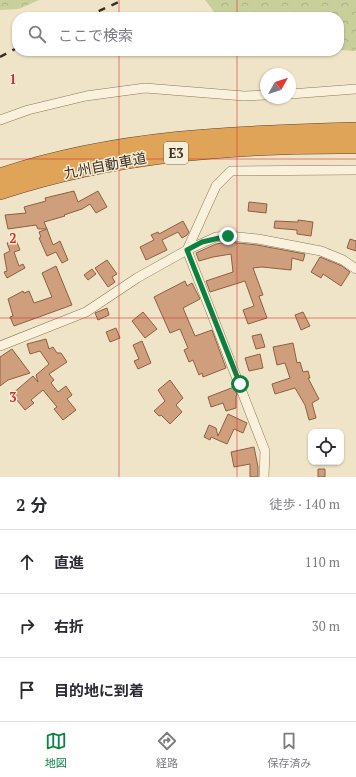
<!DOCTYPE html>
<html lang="ja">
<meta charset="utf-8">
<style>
:root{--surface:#fff;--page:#f2f2f3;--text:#2b2b33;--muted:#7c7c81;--line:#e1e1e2;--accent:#0b8043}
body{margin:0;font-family:"PT Serif","Noto Sans JP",serif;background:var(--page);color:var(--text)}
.controls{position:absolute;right:12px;bottom:12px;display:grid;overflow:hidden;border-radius:8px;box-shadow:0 1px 3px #0004}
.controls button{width:36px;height:36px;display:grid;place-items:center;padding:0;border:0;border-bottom:1px solid var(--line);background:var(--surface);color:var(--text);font:20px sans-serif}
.compass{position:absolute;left:260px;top:68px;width:36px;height:36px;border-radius:50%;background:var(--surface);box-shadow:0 1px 3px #0004;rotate:51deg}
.stop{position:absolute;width:12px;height:12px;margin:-9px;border:3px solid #0b8043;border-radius:50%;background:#fff}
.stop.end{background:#0b8043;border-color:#fff;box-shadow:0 1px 4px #0008}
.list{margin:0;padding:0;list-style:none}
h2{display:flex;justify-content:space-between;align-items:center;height:52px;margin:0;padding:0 16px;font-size:17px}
h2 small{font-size:13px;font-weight:400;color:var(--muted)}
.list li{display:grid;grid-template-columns:26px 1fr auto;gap:12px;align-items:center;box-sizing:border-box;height:64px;padding:0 16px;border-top:1px solid var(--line)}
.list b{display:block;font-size:15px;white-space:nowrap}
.list em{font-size:13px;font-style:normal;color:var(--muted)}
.icon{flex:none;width:22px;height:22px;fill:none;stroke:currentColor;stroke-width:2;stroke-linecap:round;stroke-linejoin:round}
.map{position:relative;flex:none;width:356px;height:477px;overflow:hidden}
.search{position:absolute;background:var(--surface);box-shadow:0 1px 3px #0004;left:12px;right:12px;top:12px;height:44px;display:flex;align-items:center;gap:10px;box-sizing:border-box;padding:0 14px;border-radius:16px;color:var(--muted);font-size:15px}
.sheet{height:244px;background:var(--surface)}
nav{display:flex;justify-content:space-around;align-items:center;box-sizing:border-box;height:56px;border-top:1px solid var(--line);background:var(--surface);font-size:11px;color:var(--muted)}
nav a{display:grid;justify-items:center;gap:2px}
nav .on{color:var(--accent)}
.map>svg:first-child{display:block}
.forest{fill:url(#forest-crowns)}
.building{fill:#cf9f7d;stroke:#8d5f41}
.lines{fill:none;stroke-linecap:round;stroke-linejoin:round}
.minor-casing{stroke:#8d765c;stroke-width:10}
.motorway-casing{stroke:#5b4430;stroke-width:18}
.minor{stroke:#faf1dc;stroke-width:9}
.motorway{stroke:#e0a458;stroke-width:17}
.rail{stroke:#3d2e20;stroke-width:2.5;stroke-dasharray:7 7;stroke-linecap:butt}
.route{stroke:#0b8043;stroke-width:5}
.grid{fill:none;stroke:#d62828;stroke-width:1;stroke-opacity:0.55}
.labels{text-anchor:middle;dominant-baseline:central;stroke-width:3;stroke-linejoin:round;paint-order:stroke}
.shield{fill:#f7eed8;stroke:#756857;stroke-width:1}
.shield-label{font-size:13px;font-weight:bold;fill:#3d2e20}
.street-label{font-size:14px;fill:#3d2e20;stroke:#f7eed8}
.grid-label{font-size:13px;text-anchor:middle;font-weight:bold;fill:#d62828;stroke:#f7eed8;stroke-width:3;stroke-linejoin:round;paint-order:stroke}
</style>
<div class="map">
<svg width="356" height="477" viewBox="0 0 356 477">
<defs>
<pattern id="forest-crowns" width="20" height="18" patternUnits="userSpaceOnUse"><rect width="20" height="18" fill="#c9cf9b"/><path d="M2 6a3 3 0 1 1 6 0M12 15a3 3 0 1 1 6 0" fill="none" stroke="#aeb285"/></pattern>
</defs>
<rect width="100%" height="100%" fill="#f0e4c8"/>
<path class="forest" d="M0,0H39L19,9L0,10Z
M205,0H356V51L339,50V17H218Z"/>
<path class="building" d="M74,191L78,202L98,191L107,207L96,213L90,204L82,209L64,215L65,216L44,222L47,229H38L36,225L8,229L5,215L26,213L24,207L46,201L45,198Z
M249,202L267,204L266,213L248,211Z
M298,220L313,222L311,236L297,234V230L274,228L275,221L298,222Z
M183,221L189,232L187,235L182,238L178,232L162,240L167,250L146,260L140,247L154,240L151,235L158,232L159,234Z
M47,229L53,245L60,241L68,260L62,263L56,252L47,256L39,238L41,237L39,232Z
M350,239L356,241V251L347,248Z
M16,240L20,250L14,252L19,266L23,264L25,268L7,278L4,272L7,271L4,254L10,251L7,243Z
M228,242L257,245L305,254L303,261L292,258L291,270L262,267L253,268L263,295L259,296L267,318L248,324L243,310L254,306L245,281L210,292L206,281L233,272L231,254L213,257L199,261L196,253L216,244Z
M320,257L342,266L350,272L341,286L323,274L321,278L311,272Z
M107,260L117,274L112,277L115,282L108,287L95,268Z
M56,266L72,305L14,326L10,317L13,316L8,299L23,291L24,293L29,291L34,303L52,297L42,273Z
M92,269L96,274L88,280L84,275Z
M185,281L187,286L192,283L200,299L183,308L195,336L212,330L226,368L203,377L202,373L199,375L193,360L189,362L184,350L188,348L180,329L170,333L154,297Z
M107,308L109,315L98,320L95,313Z
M143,312L157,329L145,338L132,321Z
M303,312L310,326L301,330L295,315Z
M116,328L120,338L110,342L106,332Z
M261,334L265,347L256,349L252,336Z
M46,339L49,349L53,347L57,353H61L67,362L49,374L54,380L51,383L58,392L66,386L72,395L67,399L76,410L63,420L54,409L57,407L43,390L31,400L34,403L25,410L12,394L33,376L38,382L36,375L49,364L40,351L30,354L27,344Z
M142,341L151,363L138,369L134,361L139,359L133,345Z
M293,343L297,363L300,362L303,372L308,371L310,378H308L319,399L312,403L316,418L309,420L305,405L295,388L275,394L272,384L290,378L285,363L277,365L273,347Z
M12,349L30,373L8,380L0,386V357Z
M260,354L263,368L249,371L245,358Z
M170,380L183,398L176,405L182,412L170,424L161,415L159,416L154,411L165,401L158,390Z
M234,387L237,395L236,396V408L226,411L223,403L211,407L208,397Z
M228,414L247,423L243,433L234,429L227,444L211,437L210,440L204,437L209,425L216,428L218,436Z
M254,447L258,467V477H250V464L234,467L231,452Z
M318,469H325V477H318Z"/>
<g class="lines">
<g class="minor-casing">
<path id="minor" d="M290,94L356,89
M0,120L28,110L86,96L145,88L244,96L266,95
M0,346L86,312L137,278L187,250L216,237L228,236L258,239L321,251L343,260L356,269
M264,477L265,451L187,250L216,186L231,171L356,170"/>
</g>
<g class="motorway-casing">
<path id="motorway" d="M0,177C115,138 236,134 356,131
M0,191C115,153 236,144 356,145"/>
</g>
<use href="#minor" class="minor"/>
<use href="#motorway" class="motorway"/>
<path class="rail" d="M86,17L123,0
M0,57L17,48"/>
</g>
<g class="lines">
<path class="route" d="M228,236L202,242L187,250L240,384"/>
</g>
<path class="grid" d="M119,0V17M237,0V17M119,51V477M237,51V477M0,159H356M0,318H356"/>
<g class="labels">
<rect class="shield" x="164" y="142" width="24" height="22" rx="3"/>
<g class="shield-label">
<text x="176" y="153">E3</text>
</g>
<g class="street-label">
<text transform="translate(105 165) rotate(-11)">九州自動車道</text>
</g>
</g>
<g class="grid-label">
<text x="13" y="84">1</text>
<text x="13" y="243">2</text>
<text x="13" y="402">3</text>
</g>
</svg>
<div class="controls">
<button><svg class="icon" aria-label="locate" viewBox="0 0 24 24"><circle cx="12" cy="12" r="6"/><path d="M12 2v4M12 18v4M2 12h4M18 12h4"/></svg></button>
</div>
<svg class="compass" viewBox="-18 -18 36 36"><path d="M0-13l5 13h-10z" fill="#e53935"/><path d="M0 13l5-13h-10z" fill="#7c7c81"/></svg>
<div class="stop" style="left:240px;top:384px"></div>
<div class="stop end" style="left:228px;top:236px"></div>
<div class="search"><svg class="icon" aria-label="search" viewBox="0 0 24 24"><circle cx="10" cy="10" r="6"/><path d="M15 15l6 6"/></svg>ここで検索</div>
</div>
<section class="sheet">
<h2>2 分<small>徒歩 · 140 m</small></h2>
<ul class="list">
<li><svg class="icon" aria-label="ahead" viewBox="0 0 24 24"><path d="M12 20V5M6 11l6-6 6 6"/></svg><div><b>直進</b></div><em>110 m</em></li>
<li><svg class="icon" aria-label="right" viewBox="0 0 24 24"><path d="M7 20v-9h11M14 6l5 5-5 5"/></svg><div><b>右折</b></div><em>30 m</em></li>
<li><svg class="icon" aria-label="arrive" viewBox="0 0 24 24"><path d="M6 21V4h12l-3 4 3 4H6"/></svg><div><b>目的地に到着</b></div></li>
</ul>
</section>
<nav>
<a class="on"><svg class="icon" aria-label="map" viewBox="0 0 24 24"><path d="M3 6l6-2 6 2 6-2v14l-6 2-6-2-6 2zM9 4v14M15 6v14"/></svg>地図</a>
<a><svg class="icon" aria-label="directions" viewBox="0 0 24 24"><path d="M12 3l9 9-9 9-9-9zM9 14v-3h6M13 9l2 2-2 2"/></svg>経路</a>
<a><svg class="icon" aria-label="saved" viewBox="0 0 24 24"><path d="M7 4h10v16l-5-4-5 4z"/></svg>保存済み</a>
</nav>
